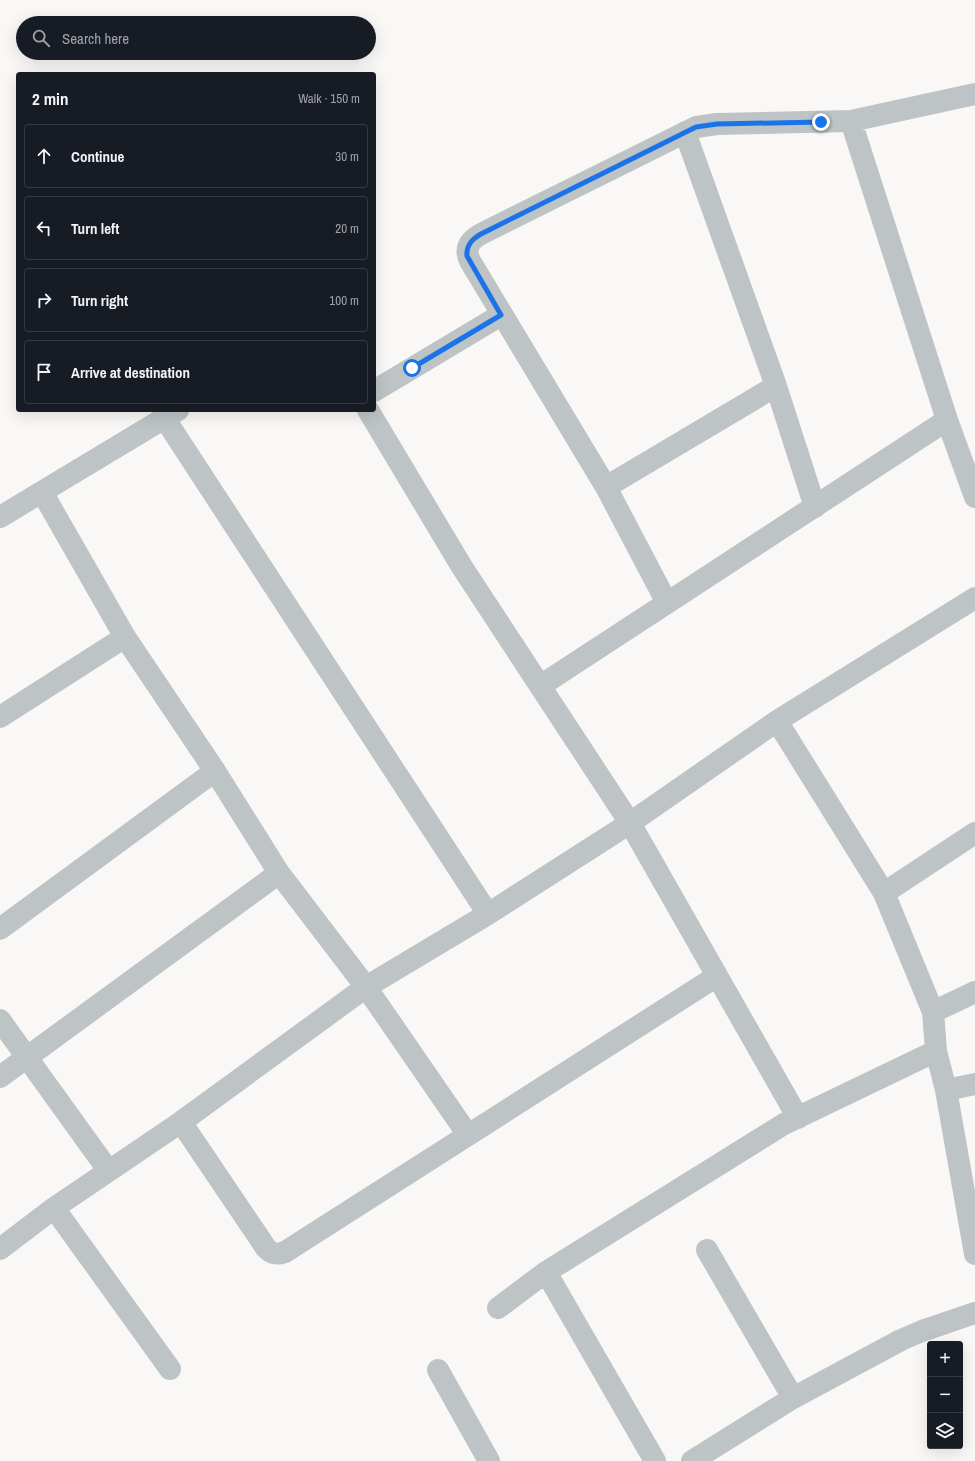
<!DOCTYPE html>
<meta charset="utf-8">
<style>
:root{--surface:#171b24;--page:#242831;--text:#f1f3f6;--muted:#9ea1a6;--line:#363941}
body{margin:0;font-family:"Archivo Narrow",sans-serif;background:var(--page);color:var(--text)}
.controls{position:absolute;right:12px;bottom:12px;display:grid;overflow:hidden;border-radius:4px;box-shadow:0 4px 16px #0002}
.controls button{width:36px;height:36px;display:grid;place-items:center;padding:0;border:0;border-bottom:1px solid var(--line);background:var(--surface);color:var(--text);font:20px sans-serif}
.stop{position:absolute;width:12px;height:12px;margin:-9px;border:3px solid #1a73e8;border-radius:50%;background:#fff}
.stop.end{background:#1a73e8;border-color:#fff;box-shadow:0 1px 4px #0008}
.list{margin:0;padding:0;list-style:none}
h2{display:flex;justify-content:space-between;align-items:center;height:52px;margin:0;padding:0 16px;font-size:17px}
h2 small{font-size:13px;font-weight:400;color:var(--muted)}
.list li{display:grid;grid-template-columns:26px 1fr auto;gap:12px;align-items:center;box-sizing:border-box;height:64px;margin:0 8px 8px;padding:0 8px;border:1px solid var(--line);border-radius:4px}
.list b{display:block;font-size:15px;white-space:nowrap}
.list em{font-size:13px;font-style:normal;color:var(--muted)}
.icon{flex:none;width:22px;height:22px;fill:none;stroke:currentColor;stroke-width:2;stroke-linecap:round;stroke-linejoin:round}
.map{position:relative;flex:none;width:975px;height:1461px;overflow:hidden}
.search{position:absolute;background:var(--surface);box-shadow:0 4px 16px #0002;left:16px;top:16px;width:360px;height:44px;display:flex;align-items:center;gap:10px;box-sizing:border-box;padding:0 14px;border-radius:22px;color:var(--muted);font-size:15px}
.panel{position:absolute;background:var(--surface);box-shadow:0 4px 16px #0002;left:16px;top:72px;width:360px;height:340px;border-radius:4px}
.map>svg:first-child{display:block}
.lines{fill:none;stroke-linecap:round;stroke-linejoin:round}
.minor{stroke:#bec4c6;stroke-width:22}
.route{stroke:#1a73e8;stroke-width:5}
</style>
<div class="map">
<svg width="975" height="1461" viewBox="0 0 975 1461">
<rect width="100%" height="100%" fill="#f9f8f7"/>
<g class="lines">
<path class="minor" d="M851,121L947,420L975,497
M685,132L776,386L815,507
M374,391L501,315
M368,410L462,567L630,823L798,1118
M165,419L488,914
M606,487L776,386
M42,492L125,637L215,771L279,873L366,987L468,1135
M0,517L178,410
M667,603L606,487L470,261C464,248 469,241 481,234L696,127L717,124L851,121L975,94
M540,686L947,420
M0,717L125,637
M777,721L884,893L933,1012L936,1051
M884,893L975,833
M0,929L215,771
M933,1012L975,992
M0,1020L108,1170
M0,1077L279,873
M946,1090L975,1084
M181,1122L266,1248C272,1254 276,1255 285,1252L717,976
M54,1208L170,1369
M0,1249L54,1208L181,1122L366,987L488,914L630,823L777,721L975,598
M707,1250L793,1398
M546,1272L655,1461
M498,1308L546,1272L784,1124L936,1051L946,1090L975,1254
M438,1370L489,1461
M692,1461L793,1398L901,1340L922,1331L975,1313"/>
</g>
<g class="lines">
<path class="route" d="M412,368L501,315L467,256C466,245 472,239 481,234L696,127L717,124L821,122"/>
</g>
</svg>
<div class="controls">
<button>+</button>
<button>−</button>
<button><svg class="icon" aria-label="layers" viewBox="0 0 24 24"><path d="M12 4l9 5-9 5-9-5zM3 14l9 5 9-5"/></svg></button>
</div>
<div class="stop" style="left:412px;top:368px"></div>
<div class="stop end" style="left:821px;top:122px"></div>
<div class="search"><svg class="icon" aria-label="search" viewBox="0 0 24 24"><circle cx="10" cy="10" r="6"/><path d="M15 15l6 6"/></svg>Search here</div>
<section class="panel">
<h2>2 min<small>Walk · 150 m</small></h2>
<ul class="list">
<li><svg class="icon" aria-label="ahead" viewBox="0 0 24 24"><path d="M12 20V5M6 11l6-6 6 6"/></svg><div><b>Continue</b></div><em>30 m</em></li>
<li><svg class="icon" aria-label="left" viewBox="0 0 24 24"><path d="M17 20v-9H6M10 6l-5 5 5 5"/></svg><div><b>Turn left</b></div><em>20 m</em></li>
<li><svg class="icon" aria-label="right" viewBox="0 0 24 24"><path d="M7 20v-9h11M14 6l5 5-5 5"/></svg><div><b>Turn right</b></div><em>100 m</em></li>
<li><svg class="icon" aria-label="arrive" viewBox="0 0 24 24"><path d="M6 21V4h12l-3 4 3 4H6"/></svg><div><b>Arrive at destination</b></div></li>
</ul>
</section>
</div>
